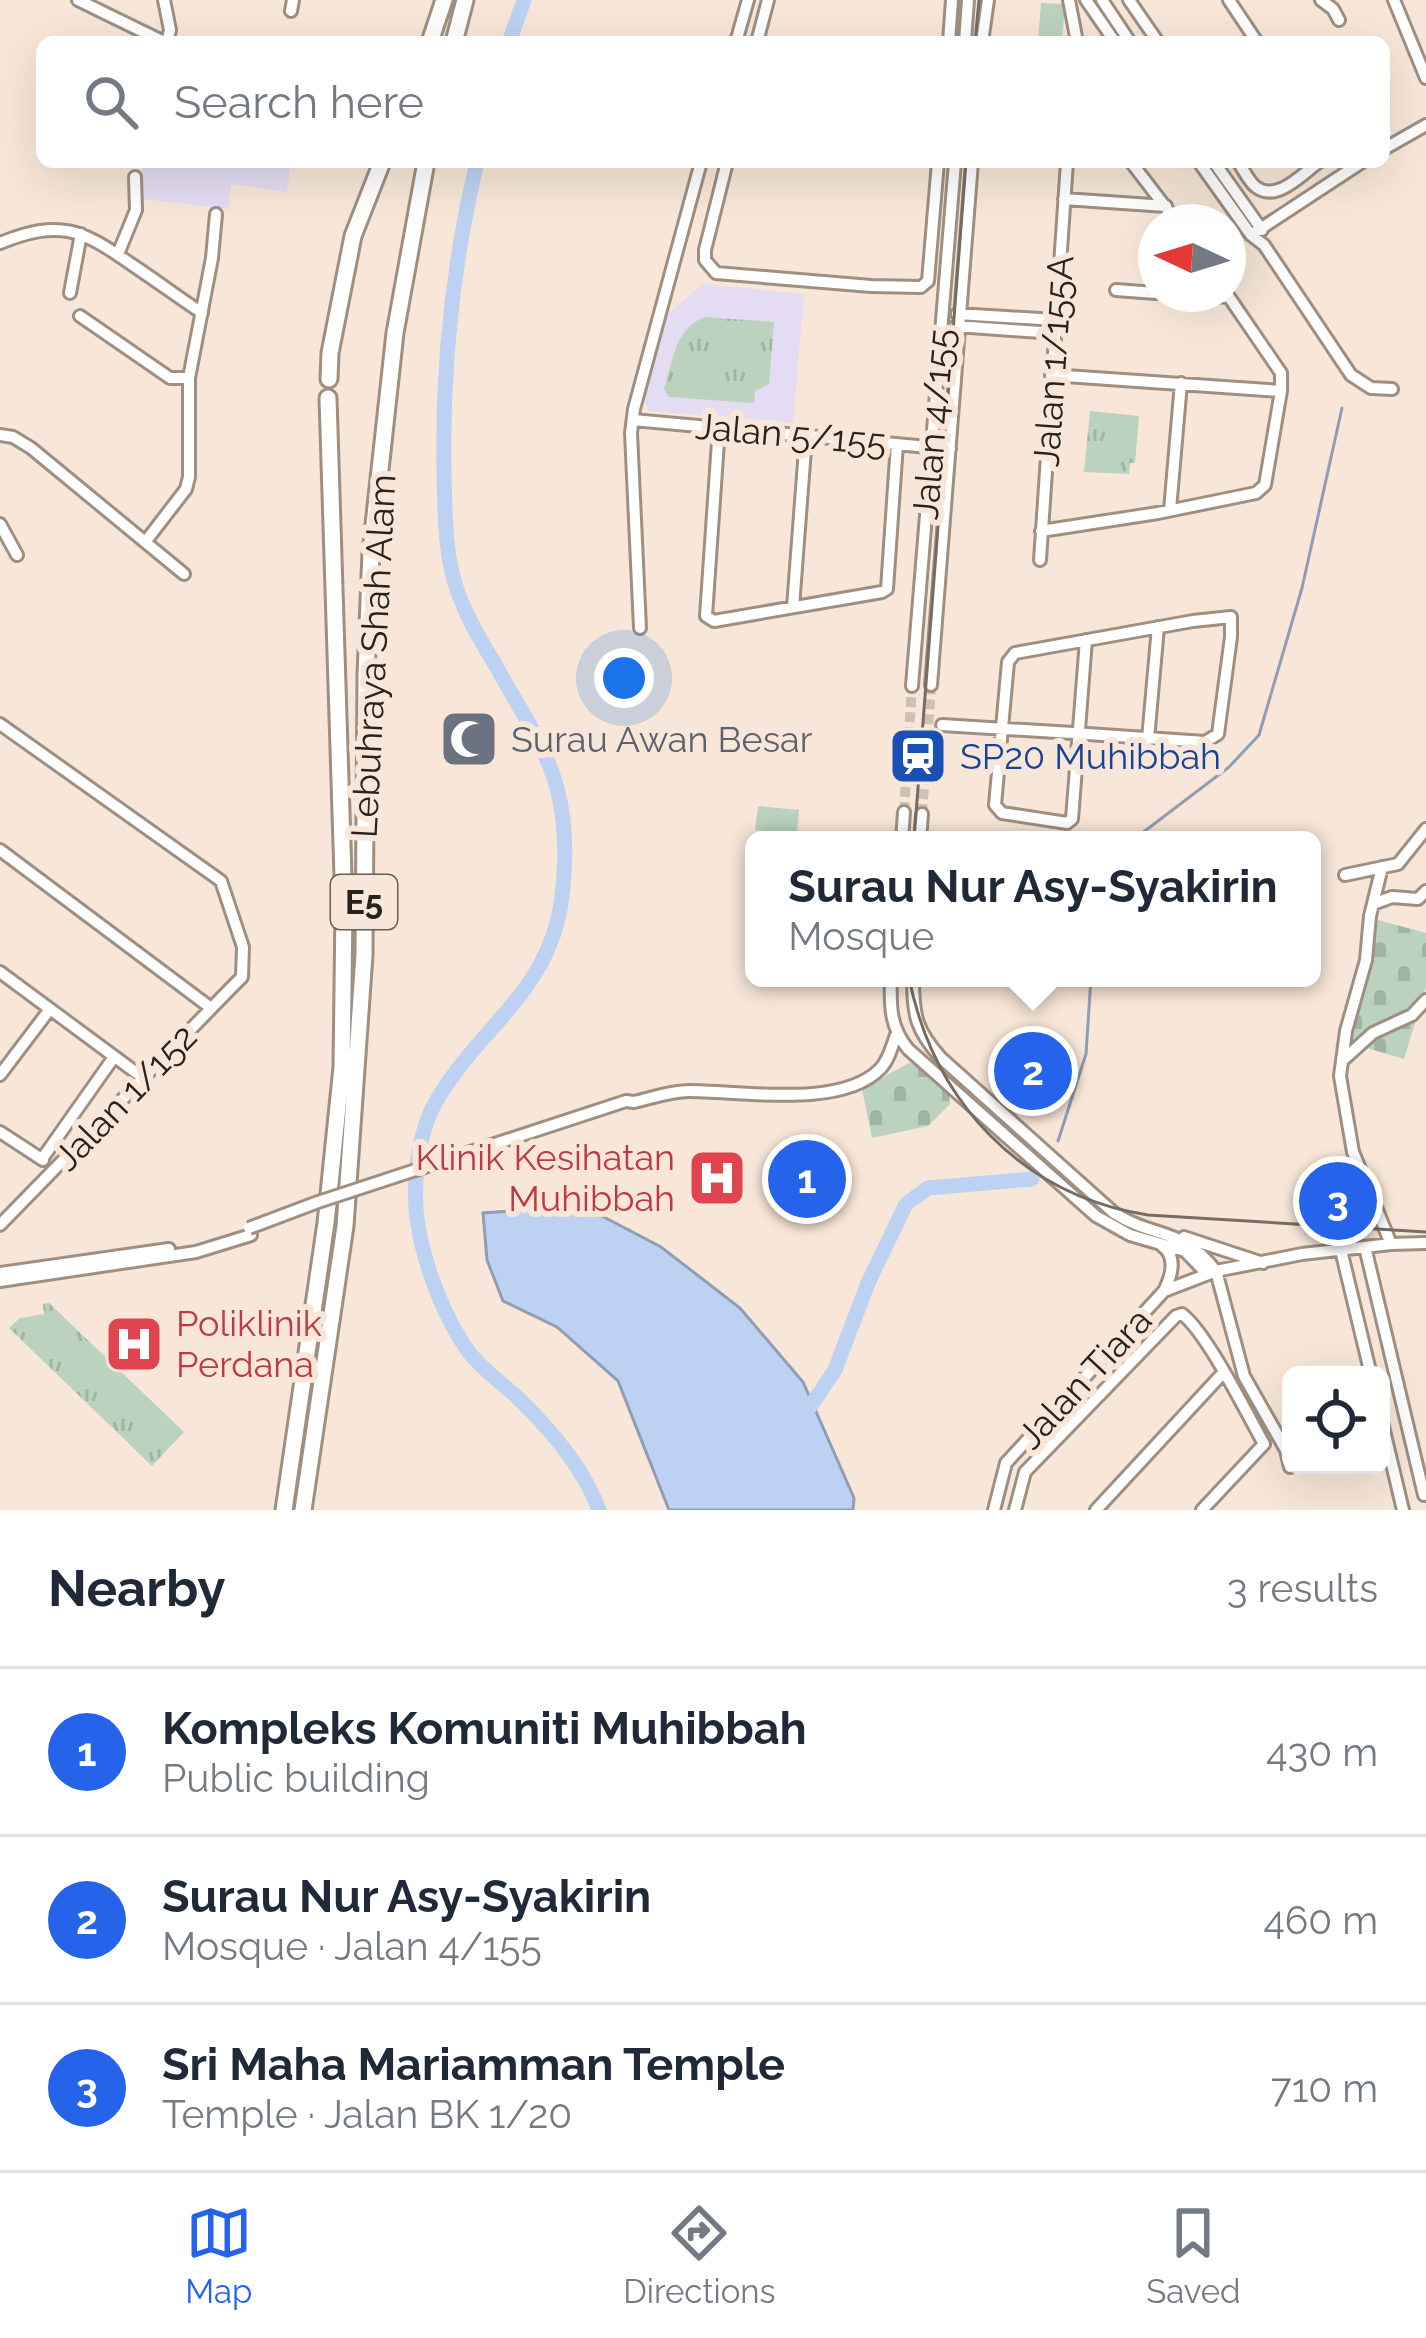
<!DOCTYPE html>
<meta charset="utf-8">
<style>
:root{--surface:#fff;--page:#f6f6f7;--text:#1f2937;--muted:#747a83;--line:#e0e1e3;--accent:#2563eb}
body{margin:0;font-family:Raleway,sans-serif;background:var(--page);color:var(--text)}
.controls{position:absolute;right:36px;bottom:36px;display:grid;overflow:hidden;border-radius:18px;box-shadow:0 12px 48px #0002}
.controls button{width:108px;height:108px;display:grid;place-items:center;padding:0;border:0;border-bottom:3px solid var(--line);background:var(--surface);color:var(--text);font:60px sans-serif}
.compass{position:absolute;left:1138px;top:204px;width:108px;height:108px;border-radius:50%;background:var(--surface);box-shadow:0 12px 48px #0002;rotate:274deg}
.you{position:absolute;left:624px;top:678px;width:42px;height:42px;margin:-30px;border:9px solid #fff;border-radius:50%;background:#1a73e8;box-shadow:0 0 0 18px #1a73e833}
.badge{display:grid;place-items:center;width:78px;height:78px;border-radius:50%;background:var(--accent);color:#fff;font-size:39px;font-weight:700}
.pin{position:absolute;translate:-50% -50%;border:6px solid #fff;box-shadow:0 3px 12px #0006}
.popup{position:absolute;left:745px;top:831px;width:576px;height:156px;box-sizing:border-box;display:grid;place-content:center;border-radius:18px;background:var(--surface);filter:drop-shadow(0 3px 9px #0005);font-size:39px;white-space:nowrap;color:var(--muted)}
.popup b{font-size:45px;color:var(--text)}
.popup::after{content:'';position:absolute;left:50%;top:100%;margin-left:-24px;border:24px solid transparent;border-top-color:var(--surface)}
.list{margin:0;padding:0;list-style:none}
h2{display:flex;justify-content:space-between;align-items:center;height:156px;margin:0;padding:0 48px;font-size:51px}
h2 small{font-size:39px;font-weight:400;color:var(--muted)}
.list li{display:grid;grid-template-columns:78px 1fr auto;gap:36px;align-items:center;box-sizing:border-box;height:168px;padding:0 48px;border-top:3px solid var(--line)}
.list b{display:block;font-size:45px;white-space:nowrap}
.list p{margin:0;font-size:39px;white-space:nowrap;color:var(--muted)}
.list em{font-size:39px;font-style:normal;color:var(--muted)}
.icon{flex:none;width:66px;height:66px;fill:none;stroke:currentColor;stroke-width:2;stroke-linecap:round;stroke-linejoin:round}
.map{position:relative;flex:none;width:1426px;height:1510px;overflow:hidden}
.search{position:absolute;background:var(--surface);box-shadow:0 12px 48px #0002;left:36px;right:36px;top:36px;height:132px;display:flex;align-items:center;gap:30px;box-sizing:border-box;padding:0 42px;border-radius:18px;color:var(--muted);font-size:45px}
.sheet{height:660px;background:var(--surface)}
nav{display:flex;justify-content:space-around;align-items:center;box-sizing:border-box;height:168px;border-top:3px solid var(--line);background:var(--surface);font-size:33px;color:var(--muted)}
nav a{display:grid;justify-items:center;gap:6px}
nav .on{color:var(--accent)}
.map>svg:first-child{display:block}
.education{fill:#e3dcf2}
.cemetery{fill:url(#cemetery-stones)}
.park{fill:url(#park-tufts)}
.pitch{fill:#bad2be}
.water{fill:#bdd2f3;stroke:#909db3;stroke-width:3}
.lines{fill:none;stroke-linecap:round;stroke-linejoin:round}
.stream{stroke:#909db3;stroke-width:3}
.river{stroke:#bdd2f3;stroke-width:15}
.minor-tunnel{stroke:#cec0b3;stroke-width:10;stroke-dasharray:10 5;stroke-linecap:butt}
.minor-casing{stroke:#9e8f81;stroke-width:16}
.highway-casing{stroke:#9e8f81;stroke-width:21}
.minor{stroke:#fff;stroke-width:10}
.highway{stroke:#fff;stroke-width:15}
.tram{stroke:#766c63;stroke-width:3}
.minor-bridge-casing{stroke:#9e8f81;stroke-width:16;stroke-linecap:butt}
.minor-bridge{stroke:#fff;stroke-width:10}
.labels{text-anchor:middle;dominant-baseline:central;stroke-width:12;stroke-linejoin:round;paint-order:stroke}
.shield{fill:#f8e7d8;stroke:#665d55;stroke-width:3}
.shield-label{font-size:33px;font-weight:bold;fill:#28221d}
.street-label{font-size:36px;fill:#28221d;stroke:#f8e7d8}
.worship-label{font-size:36px;fill:#5b616d;stroke:#f8e7d8;text-anchor:start}
.transit-label{font-size:36px;fill:#164399;stroke:#f8e7d8;text-anchor:start}
.health-label{font-size:36px;fill:#be3a42;stroke:#f8e7d8;text-anchor:end}
</style>
<div class="map">
<svg width="1426" height="1510" viewBox="0 0 1426 1510">
<defs>
<pattern id="cemetery-stones" width="16" height="16" patternUnits="userSpaceOnUse" patternTransform="scale(3)"><rect width="16" height="16" fill="#bad2be"/><path d="M2 7V4a2 2 0 0 1 4 0v3zM10 15v-3a2 2 0 0 1 4 0v3z" fill="#a0b4a3"/></pattern>
<pattern id="park-tufts" width="24" height="20" patternUnits="userSpaceOnUse" patternTransform="scale(3)"><rect width="24" height="20" fill="#bad2be"/><path d="M3 7l-1-3M5 7V3M7 7l1-3M15 17l-1-3M17 17v-4M19 17l1-3" fill="none" stroke="#a0b4a3"/></pattern>
</defs>
<rect width="100%" height="100%" fill="#f8e7d8"/>
<path class="education" d="M142,162H291L287,192L231,184L228,209L144,199Z
M702,284L804,294L793,423L649,411L643,400L666,316Z"/>
<path class="cemetery" d="M1378,920L1426,933V987L1404,1059L1350,1043Z
M909,1063H916L949,1093L950,1104L928,1126L872,1138L862,1089Z"/>
<path class="park" d="M705,317L774,322L769,384L755,391L754,403L669,397L664,389C673,361 675,328 705,317Z
M1090,411L1139,416L1135,463H1130L1129,474L1084,472Z
M49,1303L184,1432L152,1466L9,1328L20,1318L44,1314L43,1304Z"/>
<path class="pitch" d="M1041,3L1065,4L1062,42H1038Z
M758,806L799,810L797,834L755,830Z"/>
<path class="water" d="M583,1206L661,1247L740,1308L803,1382L854,1498L853,1510H669L618,1381L557,1327L503,1301L487,1260L483,1213Z"/>
<g class="lines">
<path class="stream" d="M1133,840L1229,767L1259,735L1302,588L1342,408
M1058,1141L1086,1054L1091,978"/>
<path class="river" d="M509,42L524,0
M477,162C453,263 442,364 444,468C445,504 444,541 453,576C461,608 479,638 496,666C516,703 546,747 557,788C566,821 566,862 562,896C551,994 473,1030 432,1109C417,1140 412,1192 418,1225C425,1267 443,1315 468,1351C481,1369 504,1384 520,1400C551,1430 584,1469 599,1510
M803,1417L835,1370L868,1283L906,1204L928,1188L1032,1179"/>
<path class="minor-tunnel" d="M904,812L912,686
M922,814L931,685"/>
<g class="minor-casing">
<path id="minor" d="M78,0L164,42
M164,0L170,30L167,42
M1069,0L1077,42
M1086,0L1115,42
M1102,0L1130,42
M1129,0L1158,42
M1229,0L1257,42
M1321,0L1333,9L1339,20
M1394,0L1426,78
M291,11L293,0
M736,42L748,0
M757,42L768,0
M949,42L952,0
M965,42L968,0
M982,42L988,0
M1384,149L1426,125
M727,162L705,250V260L716,273L871,286L921,287L928,281L938,162
M1131,162L1177,222
M1199,162L1251,235L1264,245L1351,375L1371,388L1392,389
M1214,162L1262,230
M1238,162C1244,170 1249,182 1256,187C1277,203 1303,173 1319,162
M1064,199L1166,206
M1251,235L1362,162
M0,243C60,219 81,229 131,264C155,280 178,297 202,313
M118,254L136,210L135,177
M1116,290L1156,293
M70,293L81,234
M1176,294L1229,297
M957,314L1056,320
M80,316L170,378H189
M956,326L1054,333
M1051,375L1281,391
M633,420L950,449
M719,427L706,616L714,621L882,592L887,589L897,444
M0,435L13,437L31,448L184,574
M1170,510L1181,383
M0,524L17,555
M1041,531L1158,513L1256,493L1265,485L1281,391V373L1227,294
M146,541L186,489L189,477V378L212,258L216,214
M1040,560L1067,162
M793,607L806,436
M640,628L631,433L634,409L701,162
M931,685L972,162
M912,686L955,162
M0,724L221,881L243,947L242,977L233,986L0,1225
M942,725C1030,730 1117,736 1205,742L1218,734L1231,637V617L1193,621L1015,653L1008,662L995,805L1002,813L1067,823L1072,819L1086,640
M1148,739L1158,627
M902,840L904,812
M920,840L922,814
M0,850L211,1008
M1382,867L1370,916L1366,960L1346,1031L1340,1076L1353,1152L1391,1244
M1345,875L1398,864L1426,829
M1373,904L1392,897L1418,899L1426,891
M0,972L142,1077
M891,978C890,1006 890,1027 908,1049L1096,1216L1130,1235L1185,1251L1207,1274
M913,978C913,1016 916,1030 941,1058L1114,1213C1155,1239 1181,1226 1216,1271L1244,1376L1286,1450L1290,1467
M1343,1060L1373,1033L1412,1015L1426,1000
M0,1075L50,1009
M626,1101L634,1102C652,1098 671,1091 689,1091C741,1091 841,1109 880,1069C889,1060 892,1046 896,1035
M0,1132L43,1160
M42,1159L114,1057
M1184,1237L1263,1263
M1162,1246C1178,1257 1171,1277 1164,1291
M1365,1247L1424,1495
M1341,1250L1371,1375
M0,1273L169,1249
M0,1281L196,1252L251,1235
M1381,1418L1403,1510
M994,1510L1006,1463L1164,1291L1216,1271L1302,1254L1391,1244L1426,1243
M1015,1510L1025,1472L1176,1316L1182,1314C1207,1333 1246,1412 1264,1444L1202,1510
M1096,1510L1223,1373"/>
</g>
<g class="highway-casing">
<path id="highway" d="M430,42L444,0
M454,42L465,0
M329,379L330,353L353,236L382,162
M284,1510L326,1223L342,1067L344,908L328,398
M303,1510L345,1226L364,955L366,675L371,552L395,333L426,162"/>
</g>
<use href="#minor" class="minor"/>
<use href="#highway" class="highway"/>
<path class="tram" d="M975,42L979,0
M914,840L966,162
M909,978C934,1102 1021,1195 1148,1215L1426,1232"/>
<g class="minor-bridge-casing">
<path id="minor-bridge" d="M249,1228L318,1202L626,1101"/>
</g>
<use href="#minor-bridge" class="minor-bridge"/>
</g>
<defs>
<g id="mosque-square" transform="scale(3)"><rect x="-9" y="-9" width="18" height="18" rx="4" fill="#6b7280" stroke="#f8e7d8"/><path d="M3.5-4.9A6 6 0 1 0 3.5 4.9A5 5 0 1 1 3.5-4.9Z" fill="#fff"/></g>
<g id="station-square" transform="scale(3)"><rect x="-9" y="-9" width="18" height="18" rx="4" fill="#1a4fb4" stroke="#f8e7d8"/><path d="M-3-6H3Q5-6 5-4V2Q5 4 3 4L4.5 6H3L1.5 4h-3L-3 6H-4.5L-3 4Q-5 4-5 2V-4Q-5-6-3-6ZM-3.5-4v3h7v-3ZM-3.5 1v1.5H-2V1ZM2 1v1.5H3.5V1Z" fill="#fff"/></g>
<g id="hospital-square" transform="scale(3)"><rect x="-9" y="-9" width="18" height="18" rx="4" fill="#e0444e" stroke="#f8e7d8"/><path d="M-5-5h3v3.5h4V-5h3V5h-3V1.5h-4V5h-3Z" fill="#fff"/></g>
</defs>
<g fill-rule="evenodd">
<use href="#mosque-square" x="469" y="739"/>
<use href="#station-square" x="918" y="756"/>
<use href="#hospital-square" x="717" y="1178"/>
<use href="#hospital-square" x="134" y="1344"/>
</g>
<g class="labels">
<rect class="shield" x="331" y="875" width="66" height="54" rx="9"/>
<g class="shield-label">
<text x="364" y="902">E5</text>
</g>
<g class="street-label">
<text transform="translate(1053 361) rotate(-86)">Jalan 1/155A</text>
<text transform="translate(933 424) rotate(-85)">Jalan 4/155</text>
<text transform="translate(791 434) rotate(5)">Jalan 5/155</text>
<text transform="translate(373 656) rotate(-87)">Lebuhraya Shah Alam</text>
<text transform="translate(125 1097) rotate(-46)">Jalan 1/152</text>
<text transform="translate(1084 1378) rotate(-47)">Jalan Tiara</text>
</g>
<g class="worship-label">
<text x="511" y="739">Surau Awan Besar</text>
</g>
<g class="transit-label">
<text x="960" y="756">SP20 Muhibbah</text>
</g>
<g class="health-label">
<text x="675" y="1157">Klinik Kesihatan<tspan x="675" dy="41">Muhibbah</tspan></text>
<text x="176" y="1323" text-anchor="start">Poliklinik<tspan x="176" dy="41">Perdana</tspan></text>
</g>
</g>
</svg>
<div class="controls">
<button><svg class="icon" aria-label="locate" viewBox="0 0 24 24"><circle cx="12" cy="12" r="6"/><path d="M12 2v4M12 18v4M2 12h4M18 12h4"/></svg></button>
</div>
<svg class="compass" viewBox="-18 -18 36 36"><path d="M0-13l5 13h-10z" fill="#e53935"/><path d="M0 13l5-13h-10z" fill="#747a83"/></svg>
<div class="you"></div>
<div class="pin badge" style="left:807px;top:1179px">1</div>
<div class="pin badge" style="left:1033px;top:1071px">2</div>
<div class="popup"><b>Surau Nur Asy-Syakirin</b>Mosque</div>
<div class="pin badge" style="left:1338px;top:1201px">3</div>
<div class="search"><svg class="icon" aria-label="search" viewBox="0 0 24 24"><circle cx="10" cy="10" r="6"/><path d="M15 15l6 6"/></svg>Search here</div>
</div>
<section class="sheet">
<h2>Nearby<small>3 results</small></h2>
<ul class="list">
<li><span class="badge">1</span><div><b>Kompleks Komuniti Muhibbah</b><p>Public building</p></div><em>430 m</em></li>
<li><span class="badge">2</span><div><b>Surau Nur Asy-Syakirin</b><p>Mosque · Jalan 4/155</p></div><em>460 m</em></li>
<li><span class="badge">3</span><div><b>Sri Maha Mariamman Temple</b><p>Temple · Jalan BK 1/20</p></div><em>710 m</em></li>
</ul>
</section>
<nav>
<a class="on"><svg class="icon" aria-label="map" viewBox="0 0 24 24"><path d="M3 6l6-2 6 2 6-2v14l-6 2-6-2-6 2zM9 4v14M15 6v14"/></svg>Map</a>
<a><svg class="icon" aria-label="directions" viewBox="0 0 24 24"><path d="M12 3l9 9-9 9-9-9zM9 14v-3h6M13 9l2 2-2 2"/></svg>Directions</a>
<a><svg class="icon" aria-label="saved" viewBox="0 0 24 24"><path d="M7 4h10v16l-5-4-5 4z"/></svg>Saved</a>
</nav>
